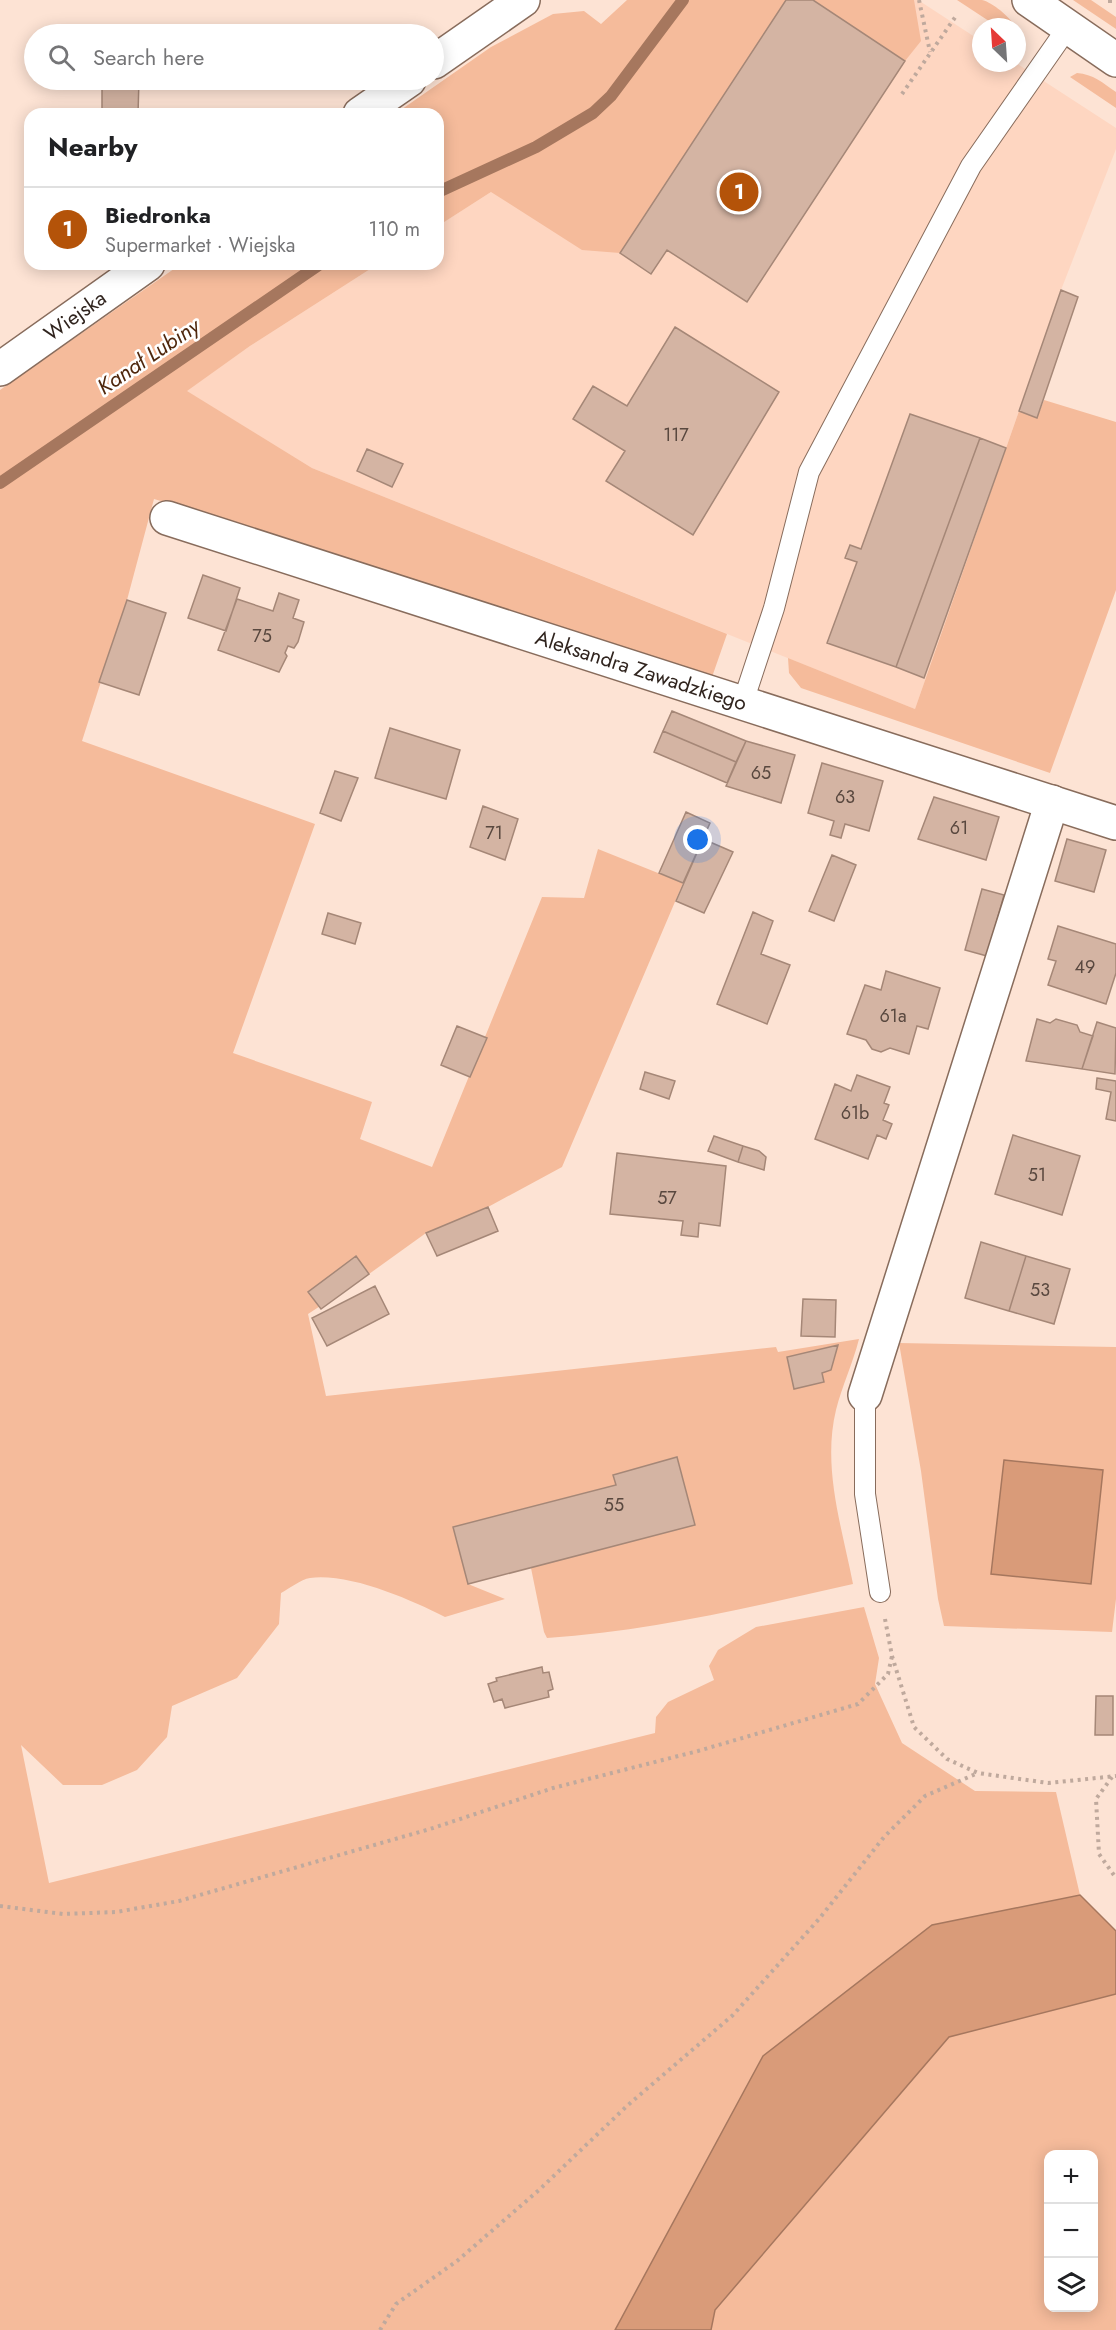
<!DOCTYPE html>
<meta charset="utf-8">
<style>
:root{--surface:#fff;--page:#f2f2f2;--text:#202124;--muted:#757577;--line:#e0e0e0;--accent:#b45309}
body{margin:0;font-family:Jost,sans-serif;background:var(--page);color:var(--text)}
.controls{position:absolute;right:18px;bottom:18px;display:grid;overflow:hidden;border-radius:12px;box-shadow:0 3px 15px #0003}
.controls button{width:54px;height:54px;display:grid;place-items:center;padding:0;border:0;border-bottom:2px solid var(--line);background:var(--surface);color:var(--text);font:30px sans-serif}
.compass{position:absolute;left:972px;top:18px;width:54px;height:54px;border-radius:50%;background:var(--surface);box-shadow:0 3px 15px #0003;rotate:335deg}
.you{position:absolute;left:698px;top:840px;width:21px;height:21px;margin:-15px;border:4px solid #fff;border-radius:50%;background:#1a73e8;box-shadow:0 0 0 9px #1a73e833}
.badge{display:grid;place-items:center;width:39px;height:39px;border-radius:50%;background:var(--accent);color:#fff;font-size:20px;font-weight:700}
.pin{position:absolute;translate:-50% -50%;border:3px solid #fff;box-shadow:0 2px 6px #0006}
.list{margin:0;padding:0;list-style:none}
h2{display:flex;justify-content:space-between;align-items:center;height:78px;margin:0;padding:0 24px;font-size:26px}
h2 small{font-size:20px;font-weight:400;color:var(--muted)}
.list li{display:grid;grid-template-columns:39px 1fr auto;gap:18px;align-items:center;box-sizing:border-box;height:84px;padding:0 24px;border-top:2px solid var(--line)}
.list b{display:block;font-size:22px;white-space:nowrap}
.list p{margin:0;font-size:20px;white-space:nowrap;color:var(--muted)}
.list em{font-size:20px;font-style:normal;color:var(--muted)}
.icon{flex:none;width:33px;height:33px;fill:none;stroke:currentColor;stroke-width:2;stroke-linecap:round;stroke-linejoin:round}
.map{position:relative;flex:none;width:1116px;height:2330px;overflow:hidden}
.search{position:absolute;background:var(--surface);box-shadow:0 3px 15px #0003;left:24px;top:24px;width:420px;height:66px;display:flex;align-items:center;gap:15px;box-sizing:border-box;padding:0 21px;border-radius:33px;color:var(--muted);font-size:22px}
.panel{position:absolute;background:var(--surface);box-shadow:0 3px 15px #0003;left:24px;top:108px;width:420px;height:162px;border-radius:18px}
.map>svg:first-child{display:block}
.built{fill:#fed6c1}
.green{fill:#f5bb9b;fill-rule:evenodd}
.water{fill:#d99b79;stroke:#a6775e;stroke-width:1.5}
.lines{fill:none;stroke-linecap:round;stroke-linejoin:round}
.stream{stroke:#a6775e;stroke-width:12}
.building{fill:#d4b4a3;stroke:#a58777;stroke-width:1.5}
.service-casing{stroke:#886c5c;stroke-width:22}
.minor-casing{stroke:#886c5c;stroke-width:36}
.tertiary-casing{stroke:#886c5c;stroke-width:36}
.path{stroke:#bfa99d;stroke-width:4;stroke-dasharray:3 4.5;stroke-linecap:butt}
.service{stroke:#fff;stroke-width:20}
.minor{stroke:#fff;stroke-width:33}
.tertiary{stroke:#fff;stroke-width:33}
.labels{text-anchor:middle;dominant-baseline:central;stroke-width:5;stroke-linejoin:round;paint-order:stroke}
.number-label{font-size:18px;fill:#59483f}
.street-label{font-size:21px;fill:#30241e;stroke:#fff}
.water-label{font-size:22px;font-style:italic;fill:#4f270d;stroke:#fff}
</style>
<div class="map">
<svg width="1116" height="2330" viewBox="0 0 1116 2330">
<rect width="100%" height="100%" fill="#fde3d4"/>
<path class="built" d="M744,0H918L981,41V63H1016L1116,128V149L1061,290L915,709L312,468L186,391L250,346L378,264H438V226L491,192Z"/>
<path class="green" d="M627,0H786L620,253L582,250L491,192L438,226V114H395L491,47L553,14L584,11L601,24Z
M813,0H914L921,41L905,61Z
M957,0C965,0 974,0 982,0C996,3 1024,29 1023,44L1017,40V27H998Z
M1073,0H1091L1116,17V29Z
M1077,73C1093,74 1103,83 1116,92V108L1070,77Z
M181,264H378L250,346L187,391L312,468L727,634L712,677L284,537L154,499L127,600L82,741L315,824L233,1053L372,1102L360,1139L432,1167L542,897L584,898L598,849L683,883L562,1167L488,1207L426,1233L369,1274L308,1314L326,1396L776,1347L778,1352L859,1339C853,1363 842,1386 836,1410C822,1468 842,1527 853,1584C752,1607 651,1631 547,1638L544,1632L531,1568L677,1458L613,1475L616,1485L453,1527L468,1584L505,1599L445,1617C409,1599 350,1573 310,1578C301,1579 289,1589 281,1593L279,1624L237,1678L172,1706L167,1737L137,1770L102,1785H63L21,1745L49,1883L655,1733L656,1717L668,1702L714,1680L709,1666L718,1650L756,1627L864,1607L879,1658L875,1684L902,1743L975,1791L1056,1792L1080,1895L932,1925L763,2056L615,2330H0V390Z
M1044,400L1116,422V590L1050,773L801,688L789,673L788,658L915,709L1019,411L1037,418Z
M899,1343L1116,1347V1599L1112,1632L944,1626L938,1599L921,1471Z
M1116,1994V2330H711L715,2310L949,2037ZM1048,2154H1094V2308H1048Z"/>
<path class="water" d="M1004,1460L1103,1470L1091,1584L991,1574Z
M1080,1895L1116,1931V1994L949,2037L715,2310L711,2330H615L763,2056L932,1925Z"/>
<g class="lines">
<path class="stream" d="M438,192L536,147L593,113L611,96L683,0
M0,483L320,264"/>
</g>
<path class="building" d="M786,0H813L905,61L747,302L667,250L651,274L620,253Z
M102,80H139L138,114H102Z
M1061,290L1078,297L1037,418L1019,411Z
M675,327L779,392L693,535L606,481L625,451L573,419L593,386L627,406Z
M910,414L980,438L896,667L827,643L857,562L845,558L850,545L861,549Z
M980,438L1006,448L924,678L896,667Z
M367,449L403,464L392,487L357,471Z
M203,575L240,588L226,631L188,618Z
M279,593L299,600L293,618L304,622L298,642L294,648L288,646L285,653L287,656L279,672L218,650L237,599L273,611Z
M127,600L166,613L139,695L99,682Z
M672,711L746,741L736,762L663,731Z
M390,728L460,750L446,799L375,778Z
M663,731L736,762L727,783L654,752Z
M746,741L795,755L781,803L726,786Z
M822,763L883,781L869,831L845,824L841,838L830,835L834,821L808,813Z
M335,771L358,778L341,821L320,813Z
M934,797L999,817L986,860L918,839Z
M483,806L518,819L505,860L470,847Z
M686,812L710,823L683,883L659,873Z
M703,839L733,852L704,913L676,901Z
M1067,839L1106,850L1094,892L1055,881Z
M832,855L856,865L834,921L809,911Z
M982,889L1004,895L987,956L965,950Z
M753,912L773,921L761,954L790,965L767,1024L717,1004Z
M328,913L361,923L355,944L322,934Z
M1058,926L1116,944V973L1106,1004L1048,985L1056,961L1048,959Z
M886,971L940,988L928,1029L917,1026L909,1054L890,1048L881,1052L872,1049L866,1040L847,1034L865,985L881,990Z
M1037,1019L1050,1023L1056,1019L1077,1025L1080,1032L1093,1036L1082,1069L1026,1061Z
M1097,1022L1116,1028L1115,1074L1082,1069Z
M457,1026L487,1038L470,1077L441,1065Z
M645,1072L675,1081L669,1099L640,1089Z
M857,1075L890,1087L884,1103L889,1105L883,1120L892,1124L886,1139L877,1135L868,1159L815,1139L835,1084L851,1091Z
M1097,1078L1116,1081V1121L1106,1119L1111,1092L1096,1089Z
M1013,1135L1080,1156L1062,1215L995,1194Z
M714,1136L743,1146L738,1162L708,1151Z
M743,1146L759,1151L766,1157L764,1170L738,1162Z
M617,1153L726,1166L720,1226L699,1223L698,1237L681,1235L683,1221L610,1214Z
M488,1207L498,1231L437,1256L426,1233Z
M981,1242L1026,1256L1009,1311L965,1298Z
M356,1256L369,1274L321,1309L308,1292Z
M1026,1256L1070,1269L1054,1324L1009,1311Z
M375,1286L389,1314L327,1346L312,1318Z
M803,1299L836,1300L835,1337L801,1336Z
M838,1345L831,1370L822,1373L824,1382L794,1389L787,1357Z
M677,1457L695,1525L468,1584L453,1527L616,1485L613,1475Z
M542,1667L543,1673L549,1672L553,1689L548,1691L549,1697L505,1708L502,1699L494,1702L488,1684L497,1681L496,1678Z
M1096,1696H1113V1735H1095Z"/>
<g class="lines">
<g class="service-casing">
<path id="service" d="M743,702L774,608L809,472L971,166L1068,27
M865,1395V1494L880,1592"/>
</g>
<g class="minor-casing">
<g id="minor">
<path id="s1" d="M167,518L1116,823"/>
<path d="M865,1395L1052,802"/>
</g>
</g>
<g class="tertiary-casing">
<g id="tertiary">
<path d="M1029,0L1116,60"/>
<path d="M434,62L523,0"/>
<path d="M360,114L409,80"/>
<path id="s2" d="M0,369L148,264"/>
</g>
</g>
<path class="path" d="M919,0L930,52
M1110,3V0
M902,94L956,16
M885,1619L892,1656L914,1727L947,1759L978,1773L1048,1783L1116,1776
M1112,1777L1096,1799L1099,1854L1116,1878
M0,1906L63,1914L116,1912L179,1901L430,1829L553,1788L698,1751L858,1704L888,1674L892,1656
M380,2330L396,2304L457,2261L539,2190L628,2105L733,2015L819,1919L884,1837L925,1796L978,1773"/>
<use href="#service" class="service"/>
<use href="#minor" class="minor"/>
<use href="#tertiary" class="tertiary"/>
</g>
<g class="labels">
<g class="number-label">
<text x="676" y="435">117</text>
<text x="262" y="636">75</text>
<text x="761" y="773">65</text>
<text x="845" y="797">63</text>
<text x="959" y="828">61</text>
<text x="494" y="833">71</text>
<text x="1085" y="967">49</text>
<text x="893" y="1016">61a</text>
<text x="855" y="1113">61b</text>
<text x="1037" y="1175">51</text>
<text x="667" y="1198">57</text>
<text x="1040" y="1290">53</text>
<text x="614" y="1505">55</text>
</g>
<g class="street-label">
<text stroke="none"><textPath href="#s2" startOffset="92">Wiejska</textPath></text>
<text stroke="none"><textPath href="#s1" startOffset="498">Aleksandra Zawadzkiego</textPath></text>
</g>
<g class="water-label">
<text transform="translate(148 356) rotate(-34)">Kanał Lubiny</text>
</g>
</g>
</svg>
<div class="controls">
<button>+</button>
<button>−</button>
<button><svg class="icon" aria-label="layers" viewBox="0 0 24 24"><path d="M12 4l9 5-9 5-9-5zM3 14l9 5 9-5"/></svg></button>
</div>
<svg class="compass" viewBox="-18 -18 36 36"><path d="M0-13l5 13h-10z" fill="#e53935"/><path d="M0 13l5-13h-10z" fill="#757577"/></svg>
<div class="you"></div>
<div class="pin badge" style="left:739px;top:192px">1</div>
<div class="search"><svg class="icon" aria-label="search" viewBox="0 0 24 24"><circle cx="10" cy="10" r="6"/><path d="M15 15l6 6"/></svg>Search here</div>
<section class="panel">
<h2>Nearby<small></small></h2>
<ul class="list">
<li><span class="badge">1</span><div><b>Biedronka</b><p>Supermarket · Wiejska</p></div><em>110 m</em></li>
</ul>
</section>
</div>
